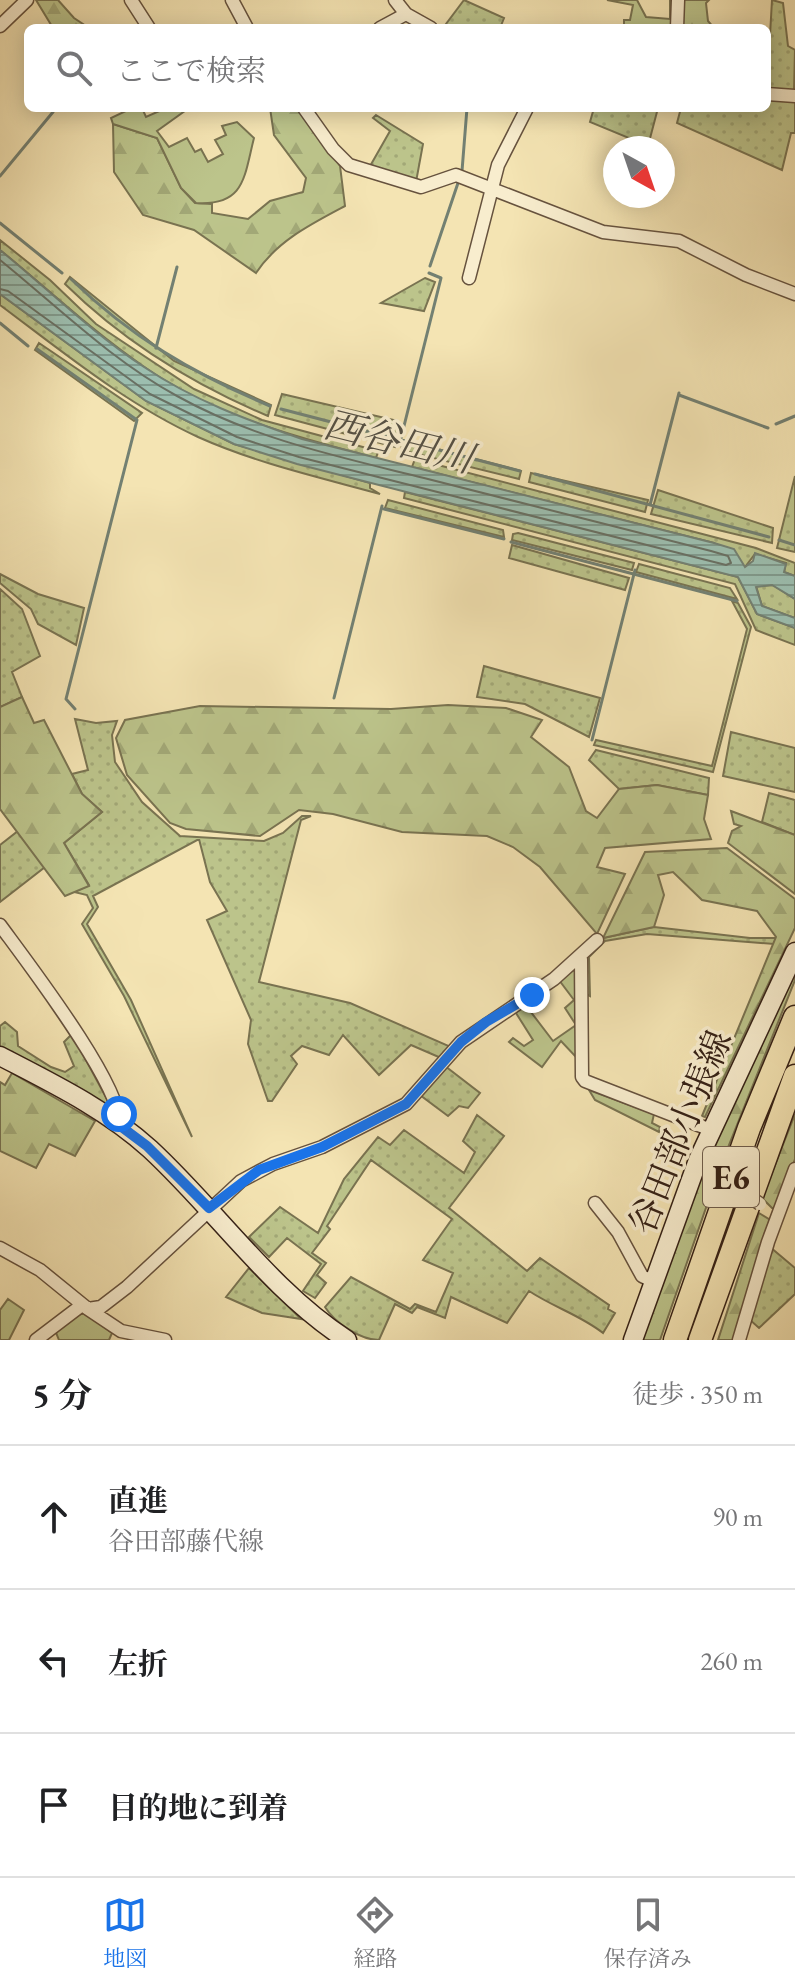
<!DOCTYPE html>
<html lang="ja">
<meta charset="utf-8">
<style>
:root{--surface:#fff;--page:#f2f2f2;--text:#202124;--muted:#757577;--line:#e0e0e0;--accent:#1a73e8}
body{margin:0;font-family:"EB Garamond","Noto Serif JP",serif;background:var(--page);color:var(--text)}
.compass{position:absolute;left:603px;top:136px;width:72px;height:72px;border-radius:50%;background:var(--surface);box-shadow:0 4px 20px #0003;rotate:140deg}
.stop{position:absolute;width:24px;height:24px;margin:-18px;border:6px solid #1a73e8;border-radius:50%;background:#fff}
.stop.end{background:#1a73e8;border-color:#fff;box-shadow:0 2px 8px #0008}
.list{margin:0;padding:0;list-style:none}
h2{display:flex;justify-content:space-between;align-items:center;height:104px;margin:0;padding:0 32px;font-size:34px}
h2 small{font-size:26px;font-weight:400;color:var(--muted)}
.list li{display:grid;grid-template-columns:52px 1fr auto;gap:24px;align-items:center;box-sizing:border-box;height:144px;padding:0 32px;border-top:2px solid var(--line)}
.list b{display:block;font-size:30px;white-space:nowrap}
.list p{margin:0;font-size:26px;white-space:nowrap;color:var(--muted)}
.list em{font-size:26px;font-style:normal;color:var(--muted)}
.icon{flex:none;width:44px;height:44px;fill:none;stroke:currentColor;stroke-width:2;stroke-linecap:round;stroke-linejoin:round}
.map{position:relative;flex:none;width:795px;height:1340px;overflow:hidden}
.search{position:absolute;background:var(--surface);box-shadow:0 4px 20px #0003;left:24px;right:24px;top:24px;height:88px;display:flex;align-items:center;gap:20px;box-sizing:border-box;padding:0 28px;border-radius:12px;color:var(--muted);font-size:30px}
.sheet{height:536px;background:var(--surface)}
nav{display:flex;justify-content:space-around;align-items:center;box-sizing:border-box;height:112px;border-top:2px solid var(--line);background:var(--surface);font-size:22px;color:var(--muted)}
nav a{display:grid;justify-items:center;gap:4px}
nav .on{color:var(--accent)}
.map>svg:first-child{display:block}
.grass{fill:url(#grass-dots);stroke:#797351;stroke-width:2}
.forest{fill:url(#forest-firs);stroke:#797351;stroke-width:2}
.garden{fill:#bcc48b;stroke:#797351;stroke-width:2}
.water{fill:url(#water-rules);stroke:#738072;stroke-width:2}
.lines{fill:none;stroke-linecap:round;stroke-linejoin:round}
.shore{stroke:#697063;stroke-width:2}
.stream{stroke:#738072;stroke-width:3}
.minor-casing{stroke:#66523e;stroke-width:15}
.secondary-casing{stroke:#362217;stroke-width:21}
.motorway-casing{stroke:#362217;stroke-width:25}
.minor{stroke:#f8edce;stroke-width:12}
.secondary{stroke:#f8edce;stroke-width:18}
.motorway{stroke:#f4e4b3;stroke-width:22}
.minor-bridge-casing{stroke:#66523e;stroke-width:15;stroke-linecap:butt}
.minor-bridge{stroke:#f8edce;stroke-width:12}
.route{stroke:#1a73e8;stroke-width:10}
.labels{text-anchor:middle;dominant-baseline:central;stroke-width:7;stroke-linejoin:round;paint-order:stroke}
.shield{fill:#f8edce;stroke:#705f4e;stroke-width:2}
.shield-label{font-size:34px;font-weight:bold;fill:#362217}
.street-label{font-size:36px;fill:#362217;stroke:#f8edce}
.water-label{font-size:38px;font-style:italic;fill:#555145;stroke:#f8edce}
</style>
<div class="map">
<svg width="795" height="1340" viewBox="0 0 795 1340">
<defs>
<pattern id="grass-dots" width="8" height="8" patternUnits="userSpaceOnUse" patternTransform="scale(2)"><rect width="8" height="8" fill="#bcc48b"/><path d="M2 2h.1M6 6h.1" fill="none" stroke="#a2a877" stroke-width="1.8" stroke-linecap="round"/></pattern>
<pattern id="forest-firs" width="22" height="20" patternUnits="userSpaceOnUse" patternTransform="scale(2)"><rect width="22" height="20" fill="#bcc48b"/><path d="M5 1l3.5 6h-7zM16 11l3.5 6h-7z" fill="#a2a877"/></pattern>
<pattern id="water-rules" width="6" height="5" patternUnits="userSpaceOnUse" patternTransform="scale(2)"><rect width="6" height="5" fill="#9cbeaf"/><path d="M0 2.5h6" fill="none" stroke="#809a8d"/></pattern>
</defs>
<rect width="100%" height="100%" fill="#f4e4b3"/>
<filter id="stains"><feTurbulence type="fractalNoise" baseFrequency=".0025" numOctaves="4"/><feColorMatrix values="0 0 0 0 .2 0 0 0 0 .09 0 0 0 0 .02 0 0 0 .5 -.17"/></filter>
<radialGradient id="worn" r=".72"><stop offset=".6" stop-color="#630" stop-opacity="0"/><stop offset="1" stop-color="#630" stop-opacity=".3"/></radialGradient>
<path class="grass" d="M464,0L504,18L500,28H443Z
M772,0L783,3L788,46L795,50L794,91L767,89Z
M767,98L795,101V133H791L782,170L677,123L681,108H767Z
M594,108H658L648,146L590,122Z
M376,115L423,144L416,182L369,168L390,131L373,118Z
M0,240L50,280L96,324L194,389L262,420L389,454L378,452L376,458C295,437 212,415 143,366C92,331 48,289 0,250Z
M70,277L174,361L271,405L268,416C192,384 124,342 65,284Z
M425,278L435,282L424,311L381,303Z
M0,294L146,401L234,444L370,483V488L380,494C318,477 256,463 198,437C126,404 63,352 0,305Z
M39,343L142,413L134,421L35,350Z
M282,394L398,421L395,447L275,415Z
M403,440L521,471L519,479L401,450Z
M415,459L756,548L795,563V576L784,572L786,563L755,554L745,567L714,543L412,467Z
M531,473L648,500L645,512L529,482Z
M795,476V552L777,548Z
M658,490L773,528L772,543L651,514Z
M405,492L738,577L757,614L795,628V645L756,630L735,584L404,498Z
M388,500L503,530L504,537L385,508Z
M518,533L634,563L632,570L512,540L513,534Z
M512,545L629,578L625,590L509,558Z
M639,564L730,588L737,599L636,572Z
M0,574L38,594L84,608L76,645L38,624L31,609L0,583Z
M773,585L795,599V618L762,606L756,586Z
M0,589L22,609L40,656L12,672L22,697L0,707Z
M732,601L738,603L751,627L713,772L594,745L596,740L712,766L747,629Z
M484,666L600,698L589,737L525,704L477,697Z
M75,719L96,723L117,721L112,735L115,762L142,802L180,836L264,841L283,833L302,816H311L301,820L259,982L350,1003L451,1047L441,1058L411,1045L379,1075L343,1035L329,1055L302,1046L291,1056L297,1064L272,1101H268L248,1044L251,1020L207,920L227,911L210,882L199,839L93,896L98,907L87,924L131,1000L192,1137L124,996L82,924L93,908L87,895L74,892L89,885L64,843L102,812L82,794L72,774L88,770Z
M731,732L795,748V792L723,776Z
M596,750L709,778L708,795L657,785L619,789L589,760Z
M769,793L795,800V835L762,822Z
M18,831L45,867L0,902V845Z
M654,927L750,938H776L774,944L647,934L605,941L589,957L590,996L586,994L585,957L603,938Z
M5,1022L17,1032L18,1046L51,1067L65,1072L74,1066L64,1042L72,1034L109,1103L105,1106L0,1051V1026Z
M445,1066L480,1093L468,1108L459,1106L448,1116L420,1095Z
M477,1115L504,1136L449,1208L527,1271L540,1258L609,1305L608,1309L615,1313L603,1333C580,1315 555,1308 529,1291L507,1323L451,1297L445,1318L417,1307L412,1313L395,1304L379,1340C360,1340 334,1322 325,1307L351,1277L410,1309L415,1304L436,1312L453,1273L423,1260L452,1219L371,1160L327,1226L330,1229L312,1253L326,1263L317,1275L326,1283L315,1298L303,1291L321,1264L287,1238L269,1257L249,1237L280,1207L318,1233L344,1179L378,1137L390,1145L404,1130L464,1173L475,1152L463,1141Z
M770,1247L795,1268V1294L759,1328L749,1319Z
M249,1268L301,1319L262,1313L226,1297Z"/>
<path class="forest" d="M36,0H58L74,18L89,28H53Z
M683,0H709L706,3L708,21L714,28H682Z
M270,108H298L340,166L345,206C311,224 277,241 256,273L194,230L143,215L114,172L113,124L157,138L181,188L195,203L212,204V213L248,219L270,201L303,192L306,178L274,135Z
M22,697L34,723L44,720L82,794L102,812L64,843L89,886L65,896L0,809V707Z
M448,705L506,708L542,720L531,737L569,767L586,811L597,818L619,789L657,785L708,795L704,819L711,839L605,848L597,867L625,874L597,934L540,867L513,847L487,836L402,832L333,814L299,810L260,836L186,829L170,823L127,775L116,738L125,720L200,706L391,709Z
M731,811L795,835V894L728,843L732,831L741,826L734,824Z
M727,848L795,899V928L705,1117L702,1116L776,937L757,911L702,900L673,872L658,875L664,895L654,927L603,938L645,852Z
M795,965V980L719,1170L704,1161Z
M12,1073L95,1121L75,1156L49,1144L36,1168L0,1151V1082L5,1085Z
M795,1114V1159L778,1208H772L762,1198Z
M702,1168L716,1179L660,1340H641Z
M759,1213L772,1221L734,1340H718Z"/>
<path class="garden" d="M607,0H637L646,17L670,19V0H673V28H624V20H630L633,5Z
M132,108H142L146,117L166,108H189L157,131L169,147L187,138L195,152L201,149L208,162L223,154L215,140L226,135L222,126L237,122L254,138C244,177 245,206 196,203L181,188L157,138L113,124L111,118Z
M577,968L576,1057L561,1041L542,1067L509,1042L513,1038L524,1046L533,1040L516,1013L524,1003L553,1041L576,1025L565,1008L574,1000L559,980Z
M589,1090L654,1114L652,1123L660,1127L659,1132L595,1100Z
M8,1299L24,1310L9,1340H0V1310Z
M86,1313L112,1333L109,1340H59L55,1330L77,1315Z"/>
<path class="water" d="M0,250C48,289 92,333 144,367C193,400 247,420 302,439L714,543L734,549L745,567L753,561L755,553L786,564L784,572L795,576V599L772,585L756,587L762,606L795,618V628L757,614L738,577L297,464L234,444L146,401L0,294Z"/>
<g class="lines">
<path class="shore" d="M0,260C58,307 111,360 177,396C254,439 340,457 424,478C520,502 615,527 711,551L728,556L731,563L726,565L299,457L237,437L150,394L8,291L0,289"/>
<path class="stream" d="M462,171L467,108
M0,176L53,112
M0,223L62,273
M430,266L459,180
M71,279C129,336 194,374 270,406
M0,323L28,346
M156,348L177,267
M37,349L137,420L66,699L75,709
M679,395L768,428
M281,409L520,471
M776,424L795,416
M400,442L441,278L429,273
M535,474L769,537
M650,505L679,393
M384,509L504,539
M779,540L795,545
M511,542L737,601
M334,698L382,506
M592,740L635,570"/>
<g class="minor-casing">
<path id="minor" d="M131,0L149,28
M232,0L247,28
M395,0L406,14L431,28
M0,26L27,0
M380,28L406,14
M677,28L678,0
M767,94L795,96
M304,108L333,149L349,165L421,187L456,175L603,232L679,241L746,275L795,294
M469,278L498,165L527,108
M0,925C24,958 125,1089 119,1125
M581,959L582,1077L585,1081L711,1130
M595,1203L618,1232L642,1276L654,1282
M0,1248L40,1270L88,1309L101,1307L127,1287L241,1181L273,1164L322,1147L406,1104L461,1042L554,979L597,940
M88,1309L121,1331L165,1340
M36,1340L82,1305
M739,1340L768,1242L795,1169"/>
</g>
<g class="secondary-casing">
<path id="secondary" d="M0,1056C52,1083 106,1109 150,1149C217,1211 270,1290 347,1340
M633,1340L698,1160L795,952"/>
</g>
<g class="motorway-casing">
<path id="motorway" d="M675,1340L749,1128L795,1017
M700,1340L795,1076"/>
</g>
<use href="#minor" class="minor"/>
<use href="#secondary" class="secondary"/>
<use href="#motorway" class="motorway"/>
<g class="minor-bridge-casing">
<path id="minor-bridge" d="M718,1174L760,1204"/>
</g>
<use href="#minor-bridge" class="minor-bridge"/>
</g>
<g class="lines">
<path class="route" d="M119,1114V1125L147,1146L209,1208L259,1170L322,1147L406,1104L461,1042L486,1022L532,995"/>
</g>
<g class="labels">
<rect class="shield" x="703" y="1147" width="56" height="60" rx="6"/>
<g class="shield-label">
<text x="731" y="1177">E6</text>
</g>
<g class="street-label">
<text transform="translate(680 1132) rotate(-68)">谷田部小張線</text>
</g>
<g class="water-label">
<text transform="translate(399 441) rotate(14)">西谷田川</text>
</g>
</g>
<rect width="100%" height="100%" filter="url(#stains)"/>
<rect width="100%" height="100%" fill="url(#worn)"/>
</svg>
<svg class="compass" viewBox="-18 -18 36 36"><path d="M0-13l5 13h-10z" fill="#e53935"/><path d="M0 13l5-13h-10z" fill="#757577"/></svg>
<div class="stop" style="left:119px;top:1114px"></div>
<div class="stop end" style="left:532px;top:995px"></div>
<div class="search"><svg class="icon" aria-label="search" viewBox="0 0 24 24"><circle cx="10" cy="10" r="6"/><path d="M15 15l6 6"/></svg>ここで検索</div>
</div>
<section class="sheet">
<h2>5 分<small>徒歩 · 350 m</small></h2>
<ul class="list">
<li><svg class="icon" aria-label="ahead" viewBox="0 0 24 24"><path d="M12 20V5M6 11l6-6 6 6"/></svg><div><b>直進</b><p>谷田部藤代線</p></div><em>90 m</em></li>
<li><svg class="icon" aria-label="left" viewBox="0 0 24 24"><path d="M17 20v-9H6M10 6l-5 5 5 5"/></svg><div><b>左折</b></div><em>260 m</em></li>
<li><svg class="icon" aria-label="arrive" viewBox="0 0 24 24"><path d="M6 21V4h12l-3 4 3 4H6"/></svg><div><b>目的地に到着</b></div></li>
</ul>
</section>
<nav>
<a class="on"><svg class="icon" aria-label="map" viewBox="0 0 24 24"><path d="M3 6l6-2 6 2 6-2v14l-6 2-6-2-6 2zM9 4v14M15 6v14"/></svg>地図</a>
<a><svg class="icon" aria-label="directions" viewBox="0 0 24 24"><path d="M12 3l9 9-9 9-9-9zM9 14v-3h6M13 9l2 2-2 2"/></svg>経路</a>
<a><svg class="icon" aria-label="saved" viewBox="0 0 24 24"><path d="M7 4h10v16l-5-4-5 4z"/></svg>保存済み</a>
</nav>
